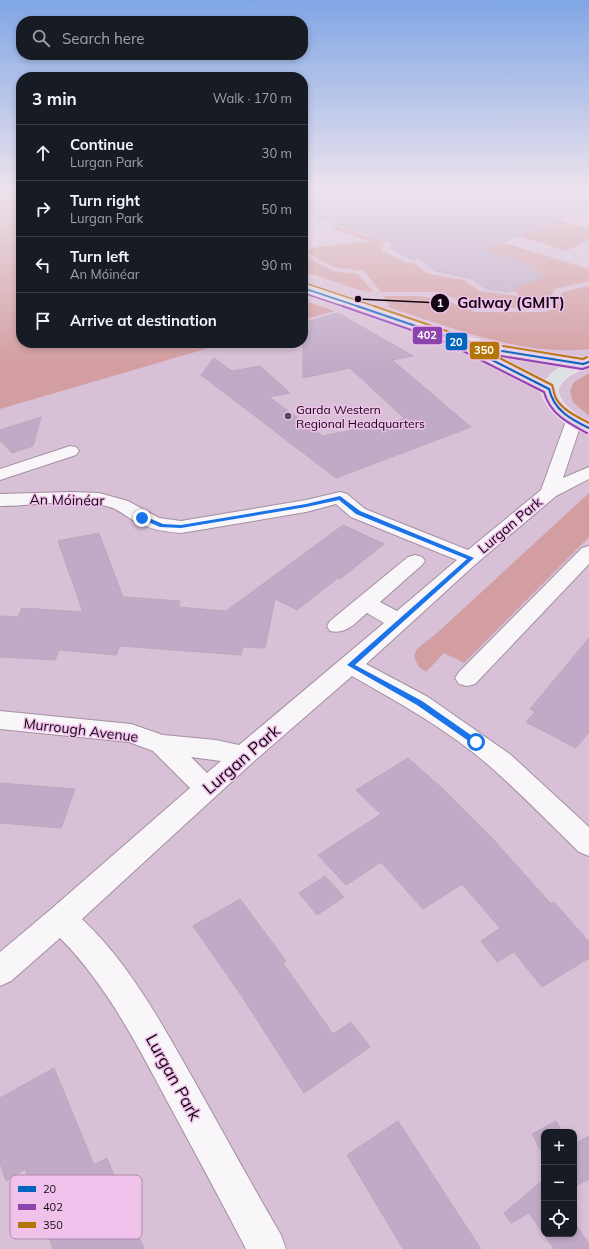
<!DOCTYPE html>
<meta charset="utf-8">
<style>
:root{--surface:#171b24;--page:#20242c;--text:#f1f3f6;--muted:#9ea1a6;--line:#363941}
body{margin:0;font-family:Mulish,sans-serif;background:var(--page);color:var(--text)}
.controls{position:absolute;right:12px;bottom:12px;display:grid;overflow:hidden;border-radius:8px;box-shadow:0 2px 6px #0003}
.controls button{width:36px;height:36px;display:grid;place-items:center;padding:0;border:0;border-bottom:1px solid var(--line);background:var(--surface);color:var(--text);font:20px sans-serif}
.stop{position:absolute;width:12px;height:12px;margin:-9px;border:3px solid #1a73e8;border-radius:50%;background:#fff}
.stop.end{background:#1a73e8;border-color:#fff;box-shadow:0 1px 4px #0008}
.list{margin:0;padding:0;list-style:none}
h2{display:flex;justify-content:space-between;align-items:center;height:52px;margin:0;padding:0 16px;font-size:17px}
h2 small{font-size:13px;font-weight:400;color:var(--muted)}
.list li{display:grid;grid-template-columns:26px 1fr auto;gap:12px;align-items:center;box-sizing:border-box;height:56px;padding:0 16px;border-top:1px solid var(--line)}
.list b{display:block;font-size:15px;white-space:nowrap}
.list p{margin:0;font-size:13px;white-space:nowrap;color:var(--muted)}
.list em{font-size:13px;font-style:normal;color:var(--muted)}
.icon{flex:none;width:22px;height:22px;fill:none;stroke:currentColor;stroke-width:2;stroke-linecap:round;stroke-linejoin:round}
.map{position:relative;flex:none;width:589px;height:1249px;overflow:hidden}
.search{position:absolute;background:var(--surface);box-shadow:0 2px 6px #0003;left:16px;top:16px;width:292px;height:44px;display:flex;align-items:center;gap:10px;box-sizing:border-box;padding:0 14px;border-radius:16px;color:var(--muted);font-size:15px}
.panel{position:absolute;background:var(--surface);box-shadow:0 2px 6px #0003;left:16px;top:72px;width:292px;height:276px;border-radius:16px}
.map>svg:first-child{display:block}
.green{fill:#d39ea1}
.building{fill:#c1aac7;stroke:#b9a9bc}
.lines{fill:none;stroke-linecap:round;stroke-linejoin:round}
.minor-casing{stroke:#a390a1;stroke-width:2}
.major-casing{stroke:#ede3ed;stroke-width:2}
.minor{fill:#f9f6f9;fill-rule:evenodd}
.major{fill:#dce1e5;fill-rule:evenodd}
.bus-1-far1-casing{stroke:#f0c2eb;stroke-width:3}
.bus-1-casing{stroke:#f0c2eb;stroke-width:4}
.bus-2-far1-casing{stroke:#f0c2eb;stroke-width:3}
.bus-2-casing{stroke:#f0c2eb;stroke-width:4}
.bus-3-far1-casing{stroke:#f0c2eb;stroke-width:3}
.bus-3-casing{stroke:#f0c2eb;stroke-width:4}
.bus-1-far1{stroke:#0065bd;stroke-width:1.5}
.bus-1{stroke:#0065bd;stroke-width:2}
.bus-2-far1{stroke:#8e44ad;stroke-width:1.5}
.bus-2{stroke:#8e44ad;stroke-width:2}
.bus-3-far1{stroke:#b37606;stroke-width:1.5}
.bus-3{stroke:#b37606;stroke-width:2}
.route{fill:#1a73e8}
.poi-dot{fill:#594757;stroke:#f0c2eb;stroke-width:1.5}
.labels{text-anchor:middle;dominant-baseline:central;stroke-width:3;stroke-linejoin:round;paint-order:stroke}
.far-poi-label{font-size:12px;fill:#140613;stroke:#f0c2eb;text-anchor:start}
.street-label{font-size:14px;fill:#140613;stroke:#f0c2eb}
.near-street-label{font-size:17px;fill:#140613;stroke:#f0c2eb}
.key{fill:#f0c2eb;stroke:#ae8aaa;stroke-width:1}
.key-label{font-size:11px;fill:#140613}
.leader{fill:none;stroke:#140613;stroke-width:1.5}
.callout-dot{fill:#140613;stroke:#f0c2eb;stroke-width:1.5}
.mark-label{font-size:12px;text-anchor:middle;font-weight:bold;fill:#fff}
.callout-label{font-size:15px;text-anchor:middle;font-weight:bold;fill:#140613;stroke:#f0c2eb;stroke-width:3;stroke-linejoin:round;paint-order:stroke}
.line-badge{stroke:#f0c2eb;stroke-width:1.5}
.badge-label{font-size:11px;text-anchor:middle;font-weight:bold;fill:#fff}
</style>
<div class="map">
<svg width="589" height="1249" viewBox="0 0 589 1249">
<rect width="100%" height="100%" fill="#d8c0d6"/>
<path class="green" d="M0,190L21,191V343H226L0,409Z
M417,200L528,233L558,220L589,229V240L566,251L517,236Z
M401,211L589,269V281L555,289L548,301L532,308H490L467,304L447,295L437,292H381L364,271L334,267L308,253L307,250L311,248L368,241L331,228L337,226L385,242L381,250L407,263H414L426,273L456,279H462L479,291L517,296V292L512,291L514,286L520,287L546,275L531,270L537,267L378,215Z
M305,256L333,271L358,274L373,292L363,291L303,271V260Z
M589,286V349C523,357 450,327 388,307L389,304L383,296H421L450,302L475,312H544L555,309L563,292Z
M303,300L334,311L303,320Z
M589,373V416L573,402L570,391L574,382Z
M589,493V537L464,663L444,653L426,672L418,666L414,656L417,649L438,632Z"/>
<path class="building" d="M303,190H589V208L484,250L535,267L529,270L545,275L509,292L486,289L472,279L435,271L419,258L413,260L391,249L392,243L303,213Z
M338,313L413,356L392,360L471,427L336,478L201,375L214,358L232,371L260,366L290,393L269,397L323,436L405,419L350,368L303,378V323Z
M41,417L33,446L12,453L0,440V430Z
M343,525L384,544L340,579L338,578L297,610L275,599L265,648L243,647L241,655L120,646L116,655L59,650L55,660L0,657V616L18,617L22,608L83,612L58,541L99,533L123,597L180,601L178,607L226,611Z
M589,638V732L576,748L526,722L535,712L530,709Z
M408,758L443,789L492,838L551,904L554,902L589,942V958L542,987L514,952L497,962L481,941L500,928L462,884L423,909L381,862L346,885L318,855L381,814L356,790Z
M0,783L75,789L61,828L0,823Z
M325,876L344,897L317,915L299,893Z
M240,899L286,961L283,963L333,1034L351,1022L370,1047L304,1093L241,995L193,926Z
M54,1068L94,1165L107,1158L144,1249H53L25,1169L6,1181L0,1163V1098Z
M398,1121L447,1197L481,1249H403L347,1155Z
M556,1121L562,1132H544V1156L532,1134Z
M589,1136V1179L574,1187V1144Z
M544,1179V1234H574V1222L589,1244V1249H554L529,1213L511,1223L504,1213Z"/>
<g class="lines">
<g class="minor-casing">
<path id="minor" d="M574,416L580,417L582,421L563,478L589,467V479L556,496L478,562L366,664L428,697L511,755L589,827V856L579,852C551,825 523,796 494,770C452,732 401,704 352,676L252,763L82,919C131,965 163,1026 196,1084C224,1134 252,1185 281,1235L286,1249H246C220,1199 193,1149 166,1099C136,1043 106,984 60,938L11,981L0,986V952L50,910L190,788L153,751L129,742L0,729V711L131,724L163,735L216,740L239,745L384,623L367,613C355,623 346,635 330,631L327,626L330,621L408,557L415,555L422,557L425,561L422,565L380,602L397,611L457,560L351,517L336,504L306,512L181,533C165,532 148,529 134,521C126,516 119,510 110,507C75,497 36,506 0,506V494L71,492L99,493L128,501L159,518L181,521L306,500L340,492L347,494L365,509L468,550L541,490L566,421L568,417ZM191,757L221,761L207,773Z
M70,446L76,447L79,451L76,455L0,480V469Z
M589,546V564L475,684L467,686L459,684L455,678L459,672L582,548Z"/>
</g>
<g class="major-casing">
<path id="major" d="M303,284L450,333L513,349L589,359V367C575,371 562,376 557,391C562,407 574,414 589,422V433C568,428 548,413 541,391L478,358L476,355L478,352L483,351L488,352L546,381L553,373L564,365L513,357L440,339L303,292Z"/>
</g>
<use href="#minor" class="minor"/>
<use href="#major" class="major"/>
<g class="bus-1-far1-casing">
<path id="bus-1-far1" d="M303,288L360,307"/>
</g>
<g class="bus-1-casing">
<path id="bus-1" d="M357,306L445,336L549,389C554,410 570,419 589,428
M502,351L583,364L589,362"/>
</g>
<g class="bus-2-far1-casing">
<path id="bus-2-far1" d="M303,293L345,307"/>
</g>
<g class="bus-2-casing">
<path id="bus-2" d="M342,306L443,341L544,392C550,414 568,423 587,433
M501,356L582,369L589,367"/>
</g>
<g class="bus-3-far1-casing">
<path id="bus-3-far1" d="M305,283L377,307"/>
</g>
<g class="bus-3-casing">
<path id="bus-3" d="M374,306L447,331L552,385C554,390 554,396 557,400C564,411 578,417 589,423
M503,346L583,359L587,357"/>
</g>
<use href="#bus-1-far1" class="bus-1-far1"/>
<use href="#bus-1" class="bus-1"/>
<use href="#bus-2-far1" class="bus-2-far1"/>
<use href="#bus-2" class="bus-2"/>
<use href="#bus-3-far1" class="bus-3-far1"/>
<use href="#bus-3" class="bus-3"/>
</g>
<linearGradient id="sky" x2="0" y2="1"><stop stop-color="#80a6e5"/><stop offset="0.52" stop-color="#ede3ed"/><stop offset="1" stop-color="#ede3ed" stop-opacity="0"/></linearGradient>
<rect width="589" height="365" fill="url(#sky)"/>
<path class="route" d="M340,496L360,511L474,558L355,665L422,701L478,740V744H473L417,705L347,665L467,559L356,514L339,500L306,507L181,528L160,527L139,518L144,516L163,524L181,525L306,504Z"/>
<circle class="poi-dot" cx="288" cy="416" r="4"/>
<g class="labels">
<g class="far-poi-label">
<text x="296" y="409">Garda Western<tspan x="296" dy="14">Regional Headquarters</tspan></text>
</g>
<g class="street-label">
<text transform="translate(67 500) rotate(1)">An Móinéar</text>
<text transform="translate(510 525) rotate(-40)">Lurgan Park</text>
<text transform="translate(81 730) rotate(7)">Murrough Avenue</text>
</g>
<g class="near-street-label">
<text transform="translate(241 759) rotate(-41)">Lurgan Park</text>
<text transform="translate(174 1077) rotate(61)">Lurgan Park</text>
</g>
</g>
<rect x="10" y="1175" width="132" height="64" rx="6" class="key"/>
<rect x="18" y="1186" width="18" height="6" fill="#0065bd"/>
<rect x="18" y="1204" width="18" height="6" fill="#8e44ad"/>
<rect x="18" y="1222" width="18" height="6" fill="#b37606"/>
<g class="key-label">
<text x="43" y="1193">20</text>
<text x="43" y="1211">402</text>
<text x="43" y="1229">350</text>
</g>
<path class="leader" d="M358 299L440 303"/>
<g class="callout-dot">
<circle cx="358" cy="299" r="4"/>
<circle cx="440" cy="303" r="10"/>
</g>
<g class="mark-label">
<text x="440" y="307">1</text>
</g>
<g class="callout-label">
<text x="511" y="308">Galway (GMIT)</text>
</g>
<g class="line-badge">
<rect x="412" y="326" width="31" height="19" rx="4" fill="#8e44ad"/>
<rect x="445" y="332" width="23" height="19" rx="4" fill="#0065bd"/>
<rect x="469" y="341" width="31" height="19" rx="4" fill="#b37606"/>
</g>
<g class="badge-label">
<text x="427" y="339">402</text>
<text x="456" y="346">20</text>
<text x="484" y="354">350</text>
</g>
</svg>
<div class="controls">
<button>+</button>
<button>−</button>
<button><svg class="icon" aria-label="locate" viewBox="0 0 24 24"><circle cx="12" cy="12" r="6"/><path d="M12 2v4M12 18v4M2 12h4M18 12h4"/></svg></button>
</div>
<div class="stop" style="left:476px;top:742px"></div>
<div class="stop end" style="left:142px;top:518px"></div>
<div class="search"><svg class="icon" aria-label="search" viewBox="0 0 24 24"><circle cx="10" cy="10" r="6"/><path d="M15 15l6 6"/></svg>Search here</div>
<section class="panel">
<h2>3 min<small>Walk · 170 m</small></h2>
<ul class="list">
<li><svg class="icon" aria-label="ahead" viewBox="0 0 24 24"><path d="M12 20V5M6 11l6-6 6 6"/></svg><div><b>Continue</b><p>Lurgan Park</p></div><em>30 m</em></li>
<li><svg class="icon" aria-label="right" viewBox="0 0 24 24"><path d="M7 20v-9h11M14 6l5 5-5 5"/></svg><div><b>Turn right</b><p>Lurgan Park</p></div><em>50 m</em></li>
<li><svg class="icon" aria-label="left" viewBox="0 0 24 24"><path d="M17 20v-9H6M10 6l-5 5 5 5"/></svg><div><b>Turn left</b><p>An Móinéar</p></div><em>90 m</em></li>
<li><svg class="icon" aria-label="arrive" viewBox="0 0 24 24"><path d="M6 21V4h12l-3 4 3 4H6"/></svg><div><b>Arrive at destination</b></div></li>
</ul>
</section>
</div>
